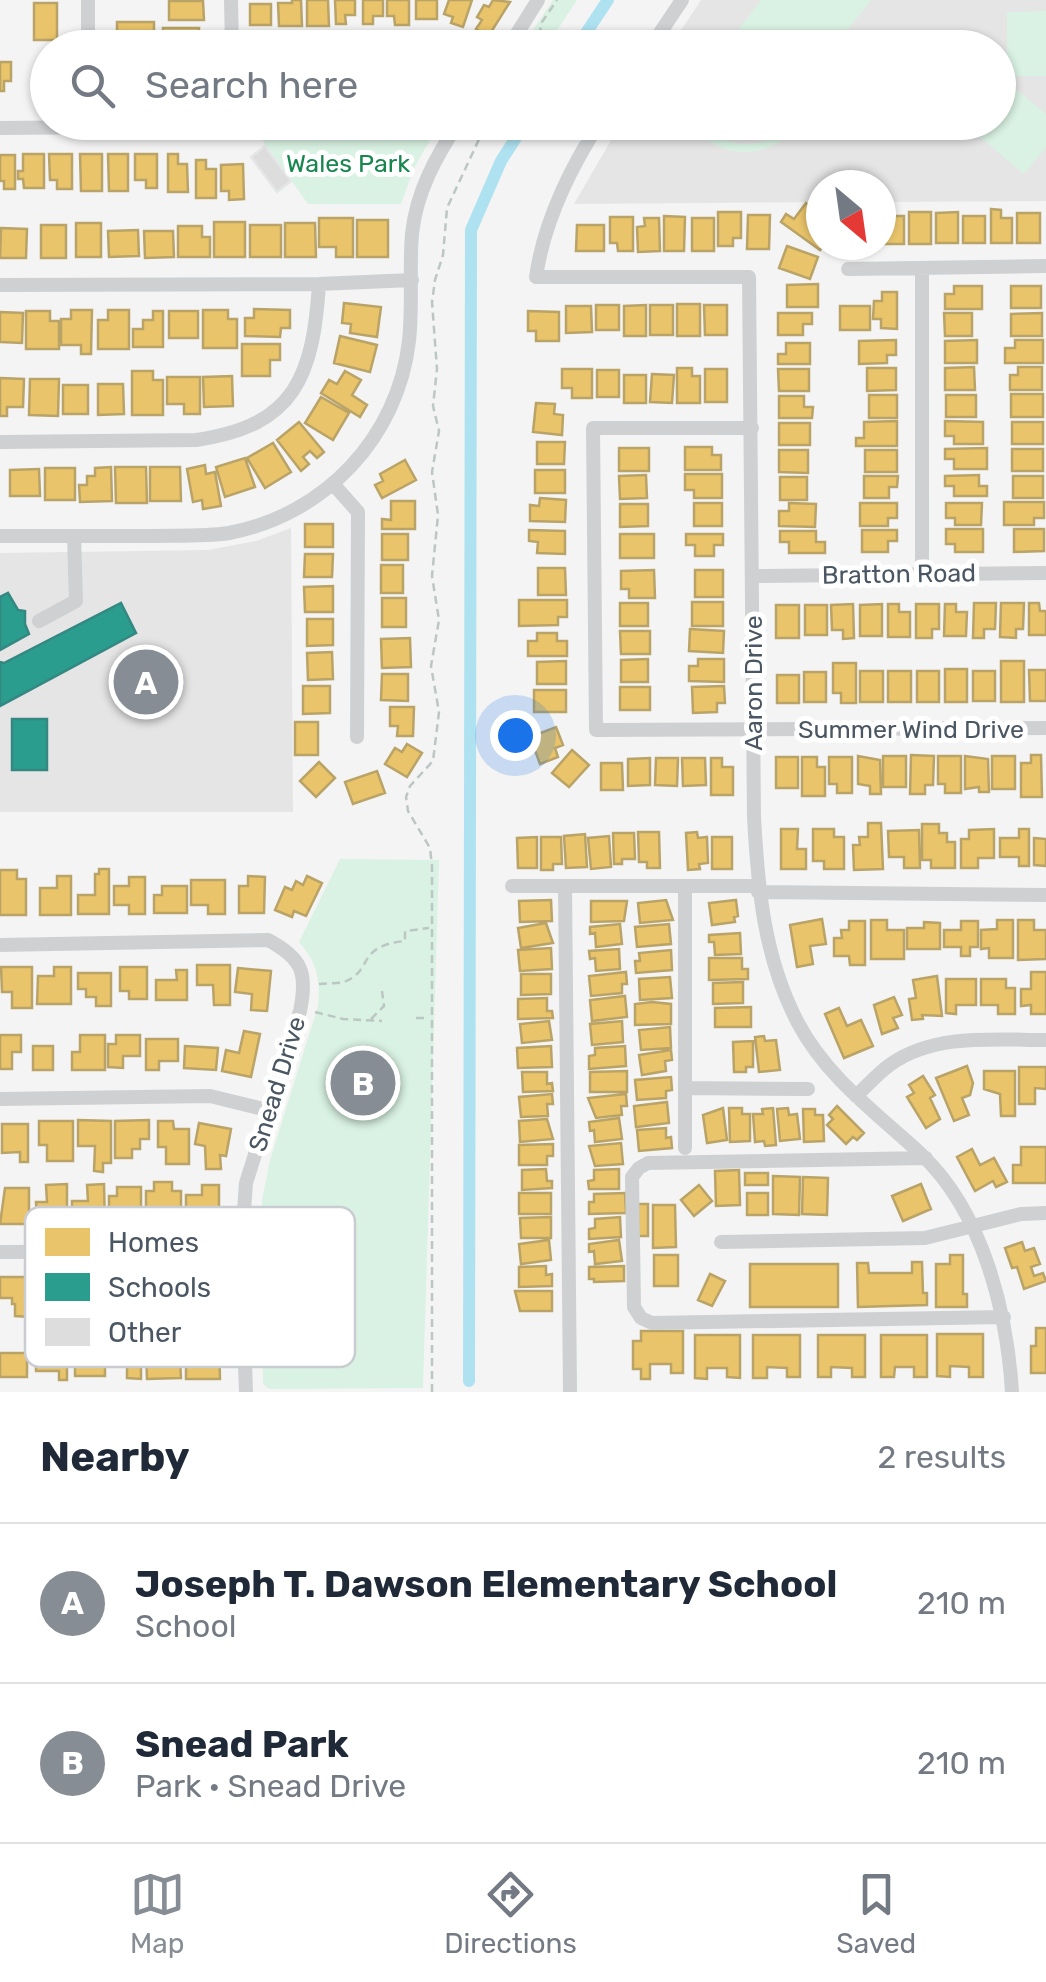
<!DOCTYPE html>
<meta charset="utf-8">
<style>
:root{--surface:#fff;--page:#f6f6f7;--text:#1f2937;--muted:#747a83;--line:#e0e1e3;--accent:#868d94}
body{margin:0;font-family:Rubik,sans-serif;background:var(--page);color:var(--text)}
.compass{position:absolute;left:806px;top:170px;width:90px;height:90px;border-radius:50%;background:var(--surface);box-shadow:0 2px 8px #0004;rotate:151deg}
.you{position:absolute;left:515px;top:735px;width:35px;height:35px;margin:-25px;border:8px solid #fff;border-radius:50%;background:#1a73e8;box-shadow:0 0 0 15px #1a73e833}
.badge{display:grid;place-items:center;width:65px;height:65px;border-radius:50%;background:var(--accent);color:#fff;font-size:32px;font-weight:700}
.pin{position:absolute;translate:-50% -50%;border:5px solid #fff;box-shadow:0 2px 10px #0006}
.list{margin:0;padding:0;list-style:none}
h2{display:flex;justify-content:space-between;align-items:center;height:130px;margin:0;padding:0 40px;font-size:42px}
h2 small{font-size:32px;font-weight:400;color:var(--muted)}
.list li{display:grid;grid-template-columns:65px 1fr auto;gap:30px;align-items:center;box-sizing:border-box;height:160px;padding:0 40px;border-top:2px solid var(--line)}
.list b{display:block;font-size:38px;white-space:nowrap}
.list p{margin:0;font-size:32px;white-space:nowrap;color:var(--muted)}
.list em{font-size:32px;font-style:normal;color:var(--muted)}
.icon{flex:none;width:55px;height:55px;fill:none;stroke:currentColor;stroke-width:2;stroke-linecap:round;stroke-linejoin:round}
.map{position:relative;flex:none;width:1046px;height:1392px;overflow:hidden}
.search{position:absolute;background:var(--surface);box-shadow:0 2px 8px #0004;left:30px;right:30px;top:30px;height:110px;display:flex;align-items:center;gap:25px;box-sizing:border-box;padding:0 35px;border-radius:55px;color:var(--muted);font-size:38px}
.sheet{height:450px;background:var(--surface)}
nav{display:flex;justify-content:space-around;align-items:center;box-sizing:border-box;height:140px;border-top:2px solid var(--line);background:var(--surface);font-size:28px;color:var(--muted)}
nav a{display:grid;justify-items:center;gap:5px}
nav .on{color:var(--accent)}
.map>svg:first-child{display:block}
.education{fill:#e6e5e6}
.green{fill:#d9f2e3}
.homes{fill:#e9c46a;stroke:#b9a367;stroke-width:2.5}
.schools{fill:#2a9d8f;stroke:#348881;stroke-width:2.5}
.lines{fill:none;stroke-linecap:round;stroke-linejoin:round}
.canal{stroke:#aee2f0;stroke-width:12}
.building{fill:#ddddde;stroke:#e5e6e7;stroke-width:2.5}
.path{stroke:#bcc7c4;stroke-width:2.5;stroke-dasharray:8 5;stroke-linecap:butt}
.minor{stroke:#ced0d2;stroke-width:14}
.labels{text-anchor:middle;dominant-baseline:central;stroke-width:10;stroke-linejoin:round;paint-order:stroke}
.park-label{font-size:25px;fill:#17864f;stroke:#fff}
.street-label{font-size:25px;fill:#4a5661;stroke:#fff}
.key{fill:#fff;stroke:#c9ccd0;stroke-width:2.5}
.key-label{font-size:28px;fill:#4a5661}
</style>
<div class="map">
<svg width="1046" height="1392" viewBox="0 0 1046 1392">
<rect width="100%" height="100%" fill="#f4f4f4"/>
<path class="education" d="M701,0H1046V201L881,202V185H821V202L574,204L621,123L998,122V48L670,47Z
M291,528L293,812H0V553L208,550L256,541Z"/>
<path class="green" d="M553,0H577L546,47H522Z
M761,0H871L834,47H725Z
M1046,11V76H1007V12Z
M1012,86L1046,114V147L1024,174L974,132L982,123L998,122L999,102Z
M257,123V122L440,123L414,168L401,204H308L258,134Z
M691,123H702C727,151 765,151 791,123H801C771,160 721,163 691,123Z
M340,859L439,860L423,1388L269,1389L263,1384L262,1200L270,1160L318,1006C321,980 317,962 299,942Z"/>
<path class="homes" d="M292,0H301L302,26H279L278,3H292Z
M307,0H328L329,26H307Z
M335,0H355V15H345L346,24H336Z
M363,0H383V16H373V24H363Z
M387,0H409V25H395L394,16H387Z
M416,0H437V19H416Z
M449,0H472L463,27L451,23L453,17L444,14Z
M493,0L510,2L488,37L476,29L482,20L477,17L484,5L489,7Z
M169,1H203L204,20H169Z
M34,3H57V40H34Z
M250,4H271V25H250Z
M117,22H154V43H117Z
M163,28H199V48H163Z
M0,62H11V81H4V91H0Z
M23,154H44V188H24L23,179H18V171H23Z
M49,154H72V189H57V180H50Z
M80,154H102V191H81Z
M108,154H128V191H109Z
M135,154H157V188H146V180H135Z
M168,154H178V164H187L188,192H168Z
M0,155H15V189H4V181H0Z
M196,160H206V169H216V198H196Z
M243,164L244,199L229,200V191H221V165Z
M806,203L821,214V245H824L820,250L781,222L786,214L794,219Z
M991,209L1001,210V218H1012V243H991Z
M718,212H741V238H733V246H718Z
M909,212H931V244H909Z
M958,212V243H936V213Z
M1017,213H1040V243H1017Z
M748,215H770L769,249H747Z
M664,216L685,217L684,251H664Z
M882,216H904V244H882Z
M963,216H985V243H963Z
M610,217H633V251H618L617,243H610Z
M319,218H353V257H336V247H319Z
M644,218H659L660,251L638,252L637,227L645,226Z
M692,218H714V251H692Z
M357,220H388V257H357Z
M214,222H245V257H214Z
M76,223H101V257H76Z
M285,223H315L316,257H285Z
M41,225H66V258H41Z
M250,225H281V257H250Z
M577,225H604V251H576Z
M178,226H202V237H210V257H178Z
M1,228L27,229L26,258H0Z
M138,230L139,256L109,257L108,231Z
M144,231H173L174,257L145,258Z
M787,246L818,257L810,279L779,268Z
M818,284V307H787V285Z
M954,286H982V309H945V294H954Z
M1011,286H1041V308H1011Z
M882,292H897V329L881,328V319H873L874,301H882Z
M344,303L381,307L377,337L350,333L351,324L342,323Z
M677,304H700V336H677Z
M596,305H619V330H596Z
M646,305V336H624V306Z
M650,305H673V335H650Z
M704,305H727V335H705Z
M566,306H591L592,332L566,333Z
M840,306H870V330H840Z
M254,309L290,310V328H281L280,337L245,336V318H254Z
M71,310H92L91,354H81V345H61V319H71Z
M108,310H129V349H98V320H108Z
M203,310H228V319H237V348H203Z
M26,311H50V321H59V349H26Z
M153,311H163V347H133V329H143V320H153Z
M169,311H198V338H169Z
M528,311L559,312V341H536V331H528Z
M0,312L23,313L22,343L0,342Z
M778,313H812V324H803V335H778Z
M944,313H972V336H945Z
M1042,313V336H1011V314Z
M340,336L377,345L370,372L334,363Z
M896,340V355H887V363L859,364V341Z
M977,340V363H945V341Z
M1015,340H1043V363H1005V348H1015Z
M786,343H810V364H778V354H786Z
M242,344H280V360H270V376H242Z
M974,367L975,390H945V368Z
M1018,367H1042V390H1010V375H1018Z
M677,368H692V376H700V403H677Z
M867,368H896V390L867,391Z
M562,369H592V398H572V388H562Z
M705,369H727V402H705Z
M778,369H809V391H779Z
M597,370H619V397H597Z
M132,371H153V380H163V415H132Z
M345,371L361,380L352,395L367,405L360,417L321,393L329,380L337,384Z
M652,374L674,375L672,403L650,402Z
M624,375H646V403H624Z
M232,376L233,406L204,407L203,377Z
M167,377H200V414H184V404H167Z
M0,378L24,379L23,407H7V416H0Z
M30,379H59L58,416L29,415Z
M98,384H123L124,414L98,415Z
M63,385H88V414H63Z
M1011,394H1043V417H1011Z
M869,395H897V418H869Z
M946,395H976V417H946Z
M779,396H804V407H813L812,418H779Z
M321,397L349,413L333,440L305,423Z
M536,403L555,404L554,414L563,415L562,435L533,432Z
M897,421V446H856V438H864V422Z
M945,421L983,422V444H954V436H945Z
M299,422L324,452L317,458L310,451L303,457L309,464L301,471L277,440Z
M1012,422H1043V444H1012Z
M779,423H810V445H779Z
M537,442H565L564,464H537Z
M273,443L291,472L265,488L247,458Z
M685,447H712V455H721V470H685Z
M619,448H649V471H619Z
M987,448V469H954V459H945V449Z
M1012,449H1043V471H1012Z
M779,450H808V473L779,472Z
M865,450H897V472H865Z
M245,458L255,487L225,497L216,467Z
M405,460L416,480L382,498L375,485L383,481L380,474Z
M205,465L206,474L215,472L221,506L203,509L202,500L193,502L187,469Z
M111,467L112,501L80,502L79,485H87V476H95V468Z
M115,467H146L147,503H116Z
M150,467H180L181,501H150Z
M45,468H75V500H45Z
M39,469L40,496H10V470Z
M535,470H565V493H535Z
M685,474H722V498H694V490H685Z
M646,475L647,498L620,499L619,476Z
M979,475V486H987V496H954V486H945V476Z
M864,476H898L897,487H889V498H864Z
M1013,476H1043V498H1013Z
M780,477H807V500H780Z
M540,498L566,500L565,522L530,521V505L539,506Z
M391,501H415V529H382V519L391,520Z
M1004,502H1044V518H1034V525H1004Z
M694,503H722V526H694Z
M789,503L816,504L815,527L779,526V511H789Z
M860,503H897V518H888V526H860Z
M946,503H982L981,525H955V518H946Z
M620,504H648V526L620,527Z
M305,524H333V547H305Z
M946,529H983V552H955V544H946Z
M1014,529H1044V551L1014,552Z
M529,530L565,531V554L537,553L538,542L529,541Z
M862,530H897V541H888V552H862Z
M780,531H816V542H825V553H789V542H780Z
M382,534H408V560H382Z
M620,534H654V558H620Z
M686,534H723V545H714V556H695V545H686Z
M305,554H333L332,577H304Z
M381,565H403V593H381Z
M538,568H565L566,595H538Z
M654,570L655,598H629V589H621V571Z
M695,570H723V597H695Z
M333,586V612H305L304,587Z
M382,598H406V627H382Z
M519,600H567V617H558V625L519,626Z
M692,602H723V626H692Z
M620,603H648V626H620Z
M974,603H996L995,629H984V638H973Z
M1001,603H1024L1023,629H1016V638L1000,637Z
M1029,603H1039L1040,611H1046V635H1029Z
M853,604L854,638L843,639V630H832L831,605Z
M882,604V636H860V605Z
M888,604H899V612H910V637H888Z
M916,604H939V629H932V638H916Z
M945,604H956V612H967L966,636H944Z
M776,605H799V638H776Z
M805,605H827V635H805Z
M307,619H333V645L307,646Z
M690,629L724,631L723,653L689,651Z
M620,631H650V654H621Z
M537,633H557V641H567V656H528V641H537Z
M410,638L411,667L382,668L381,639Z
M332,652L333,679L308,680L307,653Z
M648,659V682H621V660Z
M698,659H724V682L689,681V666H698Z
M566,661V684H537V662Z
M1001,661H1024V702H1001Z
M833,663H856V703H841V693H833Z
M945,669H967V702H945Z
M1029,670H1046V701H1030Z
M860,671H883V702H860Z
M888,671H911V702H888Z
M917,671H939V702H917Z
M973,671H995V701H973Z
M804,672H826V702H804Z
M382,674H408V701L381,700Z
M777,675H799V703H777Z
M303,686H330V713L303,714Z
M724,686L725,703H717V712L693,713L692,687Z
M620,687H650V710H620Z
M534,690H566V712H534Z
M390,707H414L413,736H397L398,726H390Z
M295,722H318V755H295Z
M556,727L563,745L555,748L558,757L540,764L530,737Z
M407,744L422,753L407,777L385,764L395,748L402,752Z
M572,750L589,765L569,787L552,773Z
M911,755L934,756L933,785H925V794H910Z
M1031,755H1041L1042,797H1021V763H1031Z
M858,756L880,760L881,794H870V786L858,784Z
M883,756H906V787H883Z
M938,756H961V793H945V784H938Z
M965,756L988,759L989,792H979V787L965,789Z
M992,756H1015V789H992Z
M776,757H798V788H776Z
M802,757H817V767H825V796H802Z
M829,757H852V793H837V784H829Z
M650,758V785L628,786V759Z
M656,758H678L677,786L655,785Z
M682,758H705L706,785L683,786Z
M711,758H722V767H733V795H711Z
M319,762L335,778L316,797L300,781Z
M601,763H622L623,790H601Z
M377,771L385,793L353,804L345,782Z
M868,823H881L883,869L854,870L853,845H860L859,837H868Z
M922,824H939V833H947V842H955V868H931V860H922Z
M781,829H798L797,849H806V869H781Z
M813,829H834V837H844V869H824V861H813Z
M994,829V858H978V868H961V839H969V830Z
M1019,829H1029V866H1019V857H1000V838H1019Z
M919,830L920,868H904V857H889L888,831Z
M638,832H659L660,868H647V862H639Z
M697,832L698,838L707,837L708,863L699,864L700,869L688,870L686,833Z
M613,833H634L635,859H622V864H614Z
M585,834L587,867L566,868L564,836Z
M609,836L611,867L591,869L588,838Z
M537,837V868H518L517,838Z
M541,837H561L562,864H553V870H541Z
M712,837H732V869H712Z
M1034,838L1046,839V866L1034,865Z
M99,869H109V914H78V895H95V874H99Z
M0,870H17V879H26V915H0Z
M57,876H71V915H40V888H57Z
M248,876L265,877L264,913H239V886H248Z
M307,876L322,883L306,916L294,911L292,917L275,910L285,887L292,890L296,881L303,885Z
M129,877H145V914H129V905H114V886H129Z
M191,880H225V914H208V905H191Z
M162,886H187V913H154V895H162Z
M551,900L552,921L520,922L519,901Z
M666,900L673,920L640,923L638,903Z
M736,900L738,916L734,917L735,922L712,925L709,903Z
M591,901H627L624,921L591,922Z
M822,919L826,944L810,946L813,964L797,967L790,925Z
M871,920H887V930H904V959H871Z
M997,920H1013V958H989V948L981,949V930L997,929Z
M1018,920H1034V930H1046V959L1018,960Z
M849,921H865V965H850L849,956H834V938H842L841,930H849Z
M961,921H978V947H970V956H961V947H944V930H961Z
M924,922L940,923V949H907V928H924Z
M546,923L553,943L521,948L518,928Z
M620,924L622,944L596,947L595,933L590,934V927Z
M669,924L671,944L637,947L635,927Z
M740,933L741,954L715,955L714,942H709V935Z
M551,948L552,969L520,971L518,950Z
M619,949L620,969L596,971L595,958L590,959L589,951Z
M671,950L672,970L636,973L635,961H640L639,953Z
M709,958H742V969H748V979L709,980Z
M197,965H230V1005H214L213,985H197Z
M1,967H32V1008H12V992H2Z
M54,967H71V1004H37L38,976H54Z
M120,967H147V999H129V991H120Z
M238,968L271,971L267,1011L251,1010L252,994L235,992Z
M176,970H187V1000H156V980H177Z
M626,972L627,984H622V993L591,996L589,976Z
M1031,972H1046V1014H1031V1005L1021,1006V989H1031Z
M78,973H111V1006H96V997H86V989H78Z
M521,974H551V994L521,995Z
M937,976L942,1016L922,1015L923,1019L912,1020L909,999L916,998L913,980Z
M670,977L672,998L640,1000L639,979Z
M946,979H976V1005H956V1014L946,1013Z
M981,979H1006V988H1015V1014H998V1005H981Z
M743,982V1003L713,1004V983Z
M625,996L627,1017L592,1021L590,1000Z
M894,997L902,1015L893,1018L898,1028L882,1034L874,1005Z
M547,998V1011H552L553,1018L518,1019V999Z
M652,1002L671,1004V1024L635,1025V1004Z
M751,1007V1027H715V1008Z
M839,1008L847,1026L861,1020L873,1046L844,1058L825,1014Z
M549,1021L552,1040L522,1043L520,1024Z
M622,1021L623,1042L592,1045L590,1024Z
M670,1027L671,1048L641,1050L639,1030Z
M244,1031L260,1034L251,1077L222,1071L226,1050L239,1053Z
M0,1035H21V1052H12V1069H0Z
M80,1035H105V1070H72V1052H80Z
M116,1035H140V1056H123V1068L108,1067V1044H116Z
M764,1036L765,1041L776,1040L780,1070L759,1072L755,1037Z
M146,1039H178V1061H159V1070H146Z
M753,1041V1067H746V1072H734L733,1042Z
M33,1046H53V1070H33Z
M185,1046L218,1048L216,1070L184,1068Z
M551,1046L552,1067L518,1068L517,1048Z
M625,1046L626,1066L589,1069V1056L595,1055V1048Z
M671,1050L672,1060L665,1061L666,1071L642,1075L639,1055Z
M967,1066L973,1083L970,1095L962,1098L969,1115L954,1121L936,1078Z
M1019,1067H1046V1089L1035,1088V1104H1019Z
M627,1071V1092H590V1072Z
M984,1071H1015V1116H1001L1000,1094L984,1089Z
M522,1072H547V1084L552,1083L553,1091L523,1092Z
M923,1076L935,1095L930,1098L940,1119L926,1128L907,1097L914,1093L909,1085Z
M671,1077L672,1090L666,1091V1098L637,1100L635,1080Z
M552,1094L553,1104H547L548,1116L521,1117L519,1097Z
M626,1094L627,1106H621L622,1115L596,1118L588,1098Z
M667,1102L669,1123L636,1127L634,1106Z
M837,1106L864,1133L857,1140L853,1137L846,1144L827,1125L833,1119L829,1115Z
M723,1108L727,1140L707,1143L703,1115Z
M729,1108H742V1114H750V1141L730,1142Z
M773,1108L776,1145L765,1146L764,1141L755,1142L753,1114H763L762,1109Z
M788,1108L789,1115L797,1114L800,1139L780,1141L777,1109Z
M803,1109H815V1115H823L824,1141L804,1142Z
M619,1118L622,1139L595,1142L594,1130L590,1131L589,1122Z
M547,1119L553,1139L520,1142L519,1121Z
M78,1120L111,1121V1163H103V1172L94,1171L95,1146H78Z
M149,1120V1139H140V1149H132V1158H115V1121Z
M39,1121H73V1161H47V1145H39Z
M158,1121H173L174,1129H189V1164H166V1147H158Z
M199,1123L231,1129L226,1156L220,1155L221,1169H206L205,1146L195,1144Z
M2,1124H28V1162H20V1152L2,1153Z
M666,1128V1138L671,1137L672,1148L639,1151L637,1130Z
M621,1143L623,1164L595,1166L589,1146Z
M553,1144V1156H547V1165H519V1145Z
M1021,1147H1046V1183H1013V1165H1021Z
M972,1149L980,1165L994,1158L1007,1182L996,1187L993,1181L975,1191L957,1157Z
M546,1169L547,1181H552V1188L522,1190V1170Z
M619,1169V1189H589L588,1181L594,1180V1170Z
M739,1170L740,1205L716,1206L715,1171Z
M745,1173H768V1185H745Z
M773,1176L800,1177L799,1215L773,1214Z
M803,1177L828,1178L827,1215L802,1214Z
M154,1182H172V1191H181V1216H163V1224H146V1191H154Z
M67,1184V1227H47V1219H37L36,1202H47L46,1185Z
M104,1184L105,1225H88V1217L72,1218V1201H88L87,1185Z
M921,1184L931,1209L903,1221L892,1196Z
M202,1185H219V1214H211V1224H186V1195H202Z
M699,1185L712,1201L694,1216L681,1200Z
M117,1187H141V1215H125V1224H109V1196H117Z
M5,1188H29V1224H0Z
M519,1193H551V1214H519Z
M625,1193L626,1213L589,1214V1202H594V1194Z
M747,1193H768V1215H747Z
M638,1204H648V1236H638Z
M653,1205H675L676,1247L653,1248Z
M551,1217V1238H521L520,1218Z
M620,1217L621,1237L589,1239V1229L595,1228V1219Z
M549,1240L551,1260L521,1264L519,1244Z
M619,1240L622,1261L595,1264L594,1251L589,1252V1244Z
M1022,1242L1025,1251L1034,1248L1040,1264L1031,1267L1034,1276L1043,1273L1046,1281L1024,1289L1017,1267L1012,1268L1005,1248Z
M654,1255H678V1286H654Z
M950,1255H963V1294H967V1307H936V1264H950Z
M912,1262H922L923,1293H927V1305L858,1307L857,1263H868L869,1273H912Z
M750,1264H838V1307H750Z
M546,1266V1275L552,1274V1286L519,1287V1267Z
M624,1266V1281L594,1282V1279H589V1267Z
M710,1274L725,1281L712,1306L698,1300Z
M0,1277H30L29,1317L15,1316V1304H12V1298H0Z
M515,1291H552V1311H520Z
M1036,1328H1046V1373H1031V1346H1036Z
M641,1331H683V1373H671V1364H650V1379H641V1369H633V1341H641Z
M937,1334H983V1377H969V1367L950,1366V1377L937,1376Z
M695,1335H740V1378L727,1377V1368H707V1379L695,1378Z
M753,1335H800V1377H787V1368L767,1367V1378H753Z
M818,1335H865V1377H852V1368L831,1367V1377H818Z
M881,1335H927V1377H914V1367H895L894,1377H881Z
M194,1336H219L220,1379H186V1362H194Z
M51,1337H67V1380H59V1371H36V1354H43L44,1346H51Z
M85,1338H105V1376H75V1357H85Z
M111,1338L141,1339V1379L127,1378V1364H111Z
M163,1341H179L181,1378L147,1379L146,1352H163Z
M0,1353H27V1377H0Z"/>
<path class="schools" d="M8,593L18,610L25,611V624L29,634L0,650V597Z
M121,603L136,633L0,706V662L4,663Z
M12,719H47V770H12Z"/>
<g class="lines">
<path class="canal" d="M576,48L608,0
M469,1381L471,230L501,161L526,122"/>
</g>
<path class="building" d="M265,146L291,181L277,192L251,157Z"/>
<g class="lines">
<path class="path" d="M536,48L542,22L557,0
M319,984C327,983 337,984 344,982C374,971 355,946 405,941V931L429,928
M315,1012L343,1019L382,1021
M416,1018H429
M371,1019L384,1006L382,991
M432,1392V866L430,848L408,811L406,797L410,786L433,761L439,712L431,666L439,620L432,576L438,515L432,472L439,431L433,406L437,369L432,302L435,280L443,255L447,208L487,122"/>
<path class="minor" d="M88,0V48
M231,0L232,48
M508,48L538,0
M650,48L682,0
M568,122L590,138
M600,122C569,170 544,221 536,277H749L754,817C758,890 764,958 798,1023C827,1078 878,1114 922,1155C983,1213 1007,1312 1012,1392
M0,128L231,126V122
M922,268V573
M848,269L1046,266
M0,285L319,284L412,280
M752,428H593L596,730L1046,728
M0,442L196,440C296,426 313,375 319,284
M334,485L358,512L357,737
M0,536C48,536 97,536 145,536C173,535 202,537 229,533C325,515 398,437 409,341C413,305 409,269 412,234C416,193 436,156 459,122
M753,576L1046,573
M39,621L76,601L74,536
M512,886H757
M565,886L570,1392
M758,892L1046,895
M0,945L268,940C302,958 308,973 300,1011L246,1183L241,1251L246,1392
M685,1088L808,1089
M856,1096C867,1086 878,1073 891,1064C935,1033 995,1040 1046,1040
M0,1099L210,1096L267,1110
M685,1148V887
M926,1158L648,1163L639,1168L632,1177L634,1307L641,1318L652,1323L1004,1317
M721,1242L925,1238L1021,1214L1046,1213
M0,1252L241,1251"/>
</g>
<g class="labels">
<g class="park-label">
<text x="348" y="163">Wales Park</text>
</g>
<g class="street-label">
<text transform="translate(899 574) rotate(-1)">Bratton Road</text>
<text transform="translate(753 683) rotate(-90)">Aaron Drive</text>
<text x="911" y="729">Summer Wind Drive</text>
<text transform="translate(277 1084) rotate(-73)">Snead Drive</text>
</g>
</g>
<rect x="25" y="1207" width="330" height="160" rx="15" class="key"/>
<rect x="45" y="1228" width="45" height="28" fill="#e9c46a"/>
<rect x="45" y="1273" width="45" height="28" fill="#2a9d8f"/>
<rect x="45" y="1318" width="45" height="28" fill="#ddddde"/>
<g class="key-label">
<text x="108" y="1252">Homes</text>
<text x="108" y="1297">Schools</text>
<text x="108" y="1342">Other</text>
</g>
</svg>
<svg class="compass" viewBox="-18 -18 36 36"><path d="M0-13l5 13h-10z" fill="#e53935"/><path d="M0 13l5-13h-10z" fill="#747a83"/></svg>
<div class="you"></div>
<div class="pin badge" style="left:146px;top:682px">A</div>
<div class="pin badge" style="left:363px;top:1083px">B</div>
<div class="search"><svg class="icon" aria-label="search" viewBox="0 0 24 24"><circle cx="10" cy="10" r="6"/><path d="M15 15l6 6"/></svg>Search here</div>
</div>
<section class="sheet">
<h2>Nearby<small>2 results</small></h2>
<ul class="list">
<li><span class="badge">A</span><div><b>Joseph T. Dawson Elementary School</b><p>School</p></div><em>210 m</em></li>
<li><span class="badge">B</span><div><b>Snead Park</b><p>Park · Snead Drive</p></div><em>210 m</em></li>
</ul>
</section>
<nav>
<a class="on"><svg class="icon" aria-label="map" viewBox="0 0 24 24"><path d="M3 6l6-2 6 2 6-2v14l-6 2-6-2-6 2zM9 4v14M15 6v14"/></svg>Map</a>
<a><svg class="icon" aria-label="directions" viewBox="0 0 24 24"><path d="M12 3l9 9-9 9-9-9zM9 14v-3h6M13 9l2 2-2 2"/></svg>Directions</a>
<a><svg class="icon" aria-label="saved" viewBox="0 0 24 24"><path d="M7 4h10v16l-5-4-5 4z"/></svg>Saved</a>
</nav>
